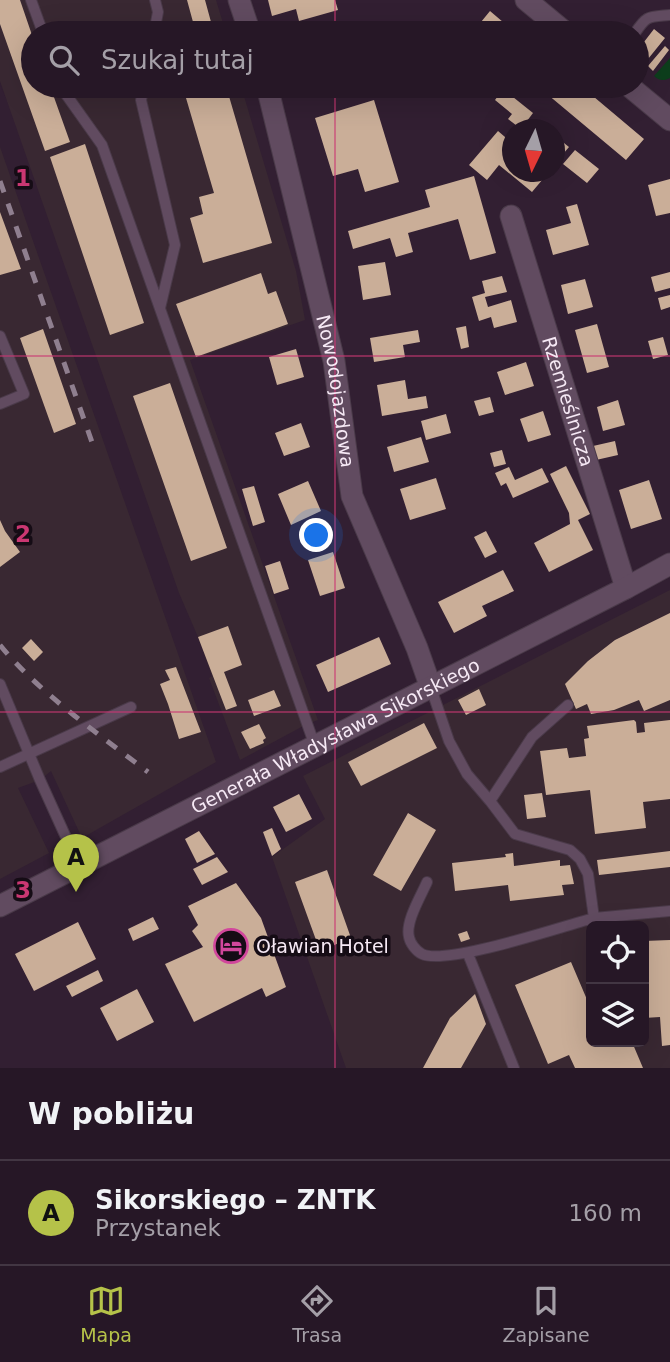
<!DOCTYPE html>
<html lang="pl">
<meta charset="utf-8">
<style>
:root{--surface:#261726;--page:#322432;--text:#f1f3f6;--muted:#a49fa7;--line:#423643;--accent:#b5c249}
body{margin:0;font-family:"DejaVu Sans",sans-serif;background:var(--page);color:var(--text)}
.controls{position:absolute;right:21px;bottom:21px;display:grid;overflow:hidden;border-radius:10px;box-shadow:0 7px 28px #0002}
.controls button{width:63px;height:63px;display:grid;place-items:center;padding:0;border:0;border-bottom:2px solid var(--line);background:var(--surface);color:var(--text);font:35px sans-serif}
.compass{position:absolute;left:502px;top:119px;width:63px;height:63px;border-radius:50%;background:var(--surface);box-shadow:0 7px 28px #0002;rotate:185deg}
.you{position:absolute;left:317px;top:536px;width:24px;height:24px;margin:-18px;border:5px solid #fff;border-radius:50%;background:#1a73e8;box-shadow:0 0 0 10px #1a73e833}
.badge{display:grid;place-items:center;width:46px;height:46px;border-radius:50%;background:var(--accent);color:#111;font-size:23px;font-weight:700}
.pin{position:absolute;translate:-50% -58px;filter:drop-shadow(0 2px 4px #0008)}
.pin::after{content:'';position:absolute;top:37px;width:24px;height:21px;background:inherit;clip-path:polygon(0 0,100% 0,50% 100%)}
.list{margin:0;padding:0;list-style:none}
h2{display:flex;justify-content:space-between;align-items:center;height:91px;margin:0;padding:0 28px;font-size:30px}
h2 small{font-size:23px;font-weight:400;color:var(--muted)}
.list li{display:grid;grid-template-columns:46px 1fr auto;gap:21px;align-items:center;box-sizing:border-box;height:105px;padding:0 28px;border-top:2px solid var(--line)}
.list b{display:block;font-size:26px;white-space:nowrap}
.list p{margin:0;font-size:23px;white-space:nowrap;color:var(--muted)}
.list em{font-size:23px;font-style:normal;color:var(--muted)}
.icon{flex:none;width:38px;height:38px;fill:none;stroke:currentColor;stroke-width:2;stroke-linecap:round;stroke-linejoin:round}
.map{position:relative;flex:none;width:670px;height:1068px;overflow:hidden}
.search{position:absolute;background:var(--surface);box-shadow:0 7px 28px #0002;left:21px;right:21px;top:21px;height:77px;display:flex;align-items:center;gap:18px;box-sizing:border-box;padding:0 24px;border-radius:38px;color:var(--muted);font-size:26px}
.sheet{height:196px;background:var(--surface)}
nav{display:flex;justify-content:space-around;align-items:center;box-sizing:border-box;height:98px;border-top:2px solid var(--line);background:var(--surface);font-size:19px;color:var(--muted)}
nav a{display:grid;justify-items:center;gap:4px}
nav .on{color:var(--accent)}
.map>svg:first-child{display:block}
.industrial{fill:#392832;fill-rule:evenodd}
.green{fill:#0d3e1c}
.building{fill:#caae98}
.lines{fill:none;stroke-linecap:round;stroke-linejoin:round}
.lane-casing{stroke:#4a3a49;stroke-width:12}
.street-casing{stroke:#4a3a49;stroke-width:23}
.secondary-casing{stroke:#4a3a49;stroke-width:23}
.lane{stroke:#614b60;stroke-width:10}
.street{stroke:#614b60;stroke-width:21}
.secondary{stroke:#614b60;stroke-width:21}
.rail{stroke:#8f7f8f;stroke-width:5;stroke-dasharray:12 12;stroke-linecap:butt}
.grid{fill:none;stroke:#ca3772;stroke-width:2;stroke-opacity:0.55}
.labels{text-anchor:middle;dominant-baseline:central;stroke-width:7;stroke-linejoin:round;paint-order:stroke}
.street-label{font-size:19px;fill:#f6e9f5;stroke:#150c15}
.poi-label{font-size:19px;fill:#f6e9f5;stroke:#150c15;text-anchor:start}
.grid-label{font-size:23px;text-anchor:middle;font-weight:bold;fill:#ca3772;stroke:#150c15;stroke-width:7;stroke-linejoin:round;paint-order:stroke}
</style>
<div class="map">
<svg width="670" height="1068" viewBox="0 0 670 1068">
<rect width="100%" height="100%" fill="#321f32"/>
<path class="industrial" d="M0,0H216L226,33H33V86H241L296,271L305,320L190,360L318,720L307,724L240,760L209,678L212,676L198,637L179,593L0,81Z
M0,147L216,762L82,838L51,771L40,780L18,788L49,853L0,879Z
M670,590V1068H346L272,857L325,819L303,776ZM591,926H644V1042H591Z"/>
<path class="green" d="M670,58V78C664,81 659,81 654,76Z"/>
<path class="building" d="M0,0H20L33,38V86H50L70,142L45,151L0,24Z
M187,0H205L214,33H196Z
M268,0H335L338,10L299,21L296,9L272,16Z
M490,11L516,33H472Z
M452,25L457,29L453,33H441L443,30L446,32Z
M654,29L665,38L644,64L637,57V51Z
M665,46L669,50L653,71L648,66Z
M226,86L272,243L203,263L190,218L203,214L199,197L214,193L186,98Z
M463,86H487L495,93L489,98L481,93L477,96L468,89L463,94L458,90Z
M554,86H581L644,139L626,160L547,94Z
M503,89L533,113L521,129L508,119L512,114L495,100Z
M374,100L399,182L365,192L358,169L333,176L315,118Z
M498,131L512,143V172H546L548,173L532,192L499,165L487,180L469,165Z
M554,135L569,147L558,160L554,156Z
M85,144L144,323L110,335L50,157Z
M575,150L599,169L587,183L563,164Z
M474,176L496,253L470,260L458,219L408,233L413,252L396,257L390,238L353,249L348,231L430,207L425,190Z
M670,179V213L656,216L648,185Z
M577,204L589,245L553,255L546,230L571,223L566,207Z
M0,212L21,269L0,275Z
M385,262L391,295L363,300L358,266Z
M670,272V288L655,292L651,277Z
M261,273L268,294L276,291L288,324L196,357L176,304Z
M502,276L507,292L485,297L488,307L511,300L517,322L494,328L491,317L479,321L472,297L485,293L482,281Z
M585,279L593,307L568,314L561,285Z
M670,295V307L661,310L658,298Z
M597,324L609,367L587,373L575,330Z
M466,326L469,347L461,349L456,328Z
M43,329L76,424L54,433L20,338Z
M418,330L420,342L403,345L405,357L374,362L370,338Z
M663,337L668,355L653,359L648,341Z
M296,349L304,377L277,385L269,357Z
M526,362L534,386L505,395L497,372Z
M405,380L408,399L426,396L428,408L382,416L377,385Z
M170,383L227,548L191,561L133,396Z
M490,397L494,412L479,416L474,401Z
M618,400L625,425L603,431L597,407Z
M543,411L551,435L528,442L520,419Z
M446,414L451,433L426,440L421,421Z
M301,423L310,447L284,456L275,433Z
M421,437L429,462L394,472L387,447Z
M615,441L618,455L596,460L593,446Z
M502,450L506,464L494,467L490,453Z
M566,466L590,514L578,520L593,550L549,572L534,543L570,524L569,513L550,474Z
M509,467L515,480L542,468L549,482L513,498L506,483L501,486L495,473Z
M436,478L446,509L410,520L400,489Z
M649,480L662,519L631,529L619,490Z
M308,481L321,511L291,525L278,494Z
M254,486L265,522L253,526L242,489Z
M0,520L5,531L20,552L0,567Z
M486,531L497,552L485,558L474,537Z
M333,552L345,588L320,596L308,560Z
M280,561L289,589L274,594L265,566Z
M503,570L514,591L482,606L487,616L454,633L438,602Z
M670,613V700L644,711L639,700L614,710L591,714L587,704L576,709L565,684L588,661L615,640Z
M228,626L242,665L224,672L237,706L226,710L198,637Z
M379,637L391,664L328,692L316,665Z
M31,639L43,652L34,661L22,648Z
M176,667L201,732L179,739L168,704L160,684L170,680L165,670Z
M479,689L486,705L466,715L458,700Z
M274,690L281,706L254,716L248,700Z
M634,720L636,722L637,733L645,732L644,723L670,720V799L643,802L646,828L595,834L590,790L546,795L540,751L567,748L569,758L586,756L584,739L589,738L587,726Z
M424,723L437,748L361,786L348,762Z
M259,724L266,738L263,740L264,743L250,749L241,732Z
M542,793L546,817L527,819L524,795Z
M299,794L312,819L286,832L273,807Z
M408,813L436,830L401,891L373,875Z
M272,828L281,849L272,856L263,832Z
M199,831L215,854L197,863L185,839Z
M670,851V867L599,875L597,860Z
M513,853L514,866L560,860V866L570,865L574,884L562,885L564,895L510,901L508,885L455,891L452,863L506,857L505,854Z
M217,857L228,872L202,885L193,869Z
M327,870L351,938L320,951L295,882Z
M236,883L261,918L286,987L266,997L262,988L194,1022L165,964L203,947L192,931L198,925L188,906Z
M153,917L159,929L133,941L128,929Z
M78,922L96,959L34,991L15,954Z
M467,931L470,939L461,942L458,934Z
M670,940V1045L662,1046L660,1017L644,1018V941Z
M571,962L591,1009V1042H632L643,1068H575L569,1055L548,1064L515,985Z
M98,970L103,981L72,997L66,986Z
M137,989L154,1022L117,1041L100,1008Z
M475,994L486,1024L461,1068H423L450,1018Z"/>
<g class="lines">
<g class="lane-casing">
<path id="lane" d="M31,0L43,33
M154,33L158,12L155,0
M635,33C647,15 648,17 670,15
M62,86L65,93L102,145L315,746
M144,86L141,100L175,245L160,308
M0,336L24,394L0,404
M0,684L40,780L79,866
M0,767L131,707
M490,801L532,737L568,705
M427,882C421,896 405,922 409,937C410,943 416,951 422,954C446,966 563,926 594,918L588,874L580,859L570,850L515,834L490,801L467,774L449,741L431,688
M594,918L670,911
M468,954L514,1068"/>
</g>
<g class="street-casing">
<g id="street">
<path d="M239,0L250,33"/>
<path d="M526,0L566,33"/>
<path id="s1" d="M267,86L334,361L352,496L417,648L431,688"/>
<path d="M629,86L670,120"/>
<path id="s2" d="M511,216L626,588"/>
</g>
</g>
<g class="secondary-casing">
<g id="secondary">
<path id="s3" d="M0,906L626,588L670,564"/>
</g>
</g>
<use href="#lane" class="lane"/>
<use href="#street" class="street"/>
<use href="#secondary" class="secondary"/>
<path class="rail" d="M0,181L93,445
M0,645C38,692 100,735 148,772"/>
</g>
<path class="grid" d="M335,0V33M335,86V1068M0,356H670M0,712H670"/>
<defs>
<g id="hotel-ring" transform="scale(1.75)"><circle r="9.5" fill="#150c15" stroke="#d1479c" stroke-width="1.5"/><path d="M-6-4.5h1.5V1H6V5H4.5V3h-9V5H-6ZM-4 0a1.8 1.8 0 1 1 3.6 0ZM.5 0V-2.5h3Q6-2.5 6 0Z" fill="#d1479c"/></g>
</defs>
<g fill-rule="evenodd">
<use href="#hotel-ring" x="231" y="946"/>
</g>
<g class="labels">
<g class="street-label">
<text stroke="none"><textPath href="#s1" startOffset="313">Nowodojazdowa</textPath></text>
<text stroke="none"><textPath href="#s2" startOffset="194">Rzemieślnicza</textPath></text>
<text stroke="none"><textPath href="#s3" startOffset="376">Generała Władysława Sikorskiego</textPath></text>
</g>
<g class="poi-label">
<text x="256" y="946">Oławian Hotel</text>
</g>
</g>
<g class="grid-label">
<text x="23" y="186">1</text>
<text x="23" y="542">2</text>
<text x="23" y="898">3</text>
</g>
</svg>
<div class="controls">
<button><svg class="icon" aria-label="locate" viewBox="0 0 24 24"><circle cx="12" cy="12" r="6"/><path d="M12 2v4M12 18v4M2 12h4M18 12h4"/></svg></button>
<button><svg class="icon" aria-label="layers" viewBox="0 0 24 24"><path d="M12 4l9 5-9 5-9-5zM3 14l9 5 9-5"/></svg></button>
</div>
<svg class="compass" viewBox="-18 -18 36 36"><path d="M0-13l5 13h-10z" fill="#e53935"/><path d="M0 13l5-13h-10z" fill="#a49fa7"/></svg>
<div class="you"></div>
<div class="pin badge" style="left:76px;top:892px">A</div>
<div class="search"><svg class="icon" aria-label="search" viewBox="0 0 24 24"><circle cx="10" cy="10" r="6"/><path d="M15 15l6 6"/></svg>Szukaj tutaj</div>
</div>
<section class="sheet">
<h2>W pobliżu<small></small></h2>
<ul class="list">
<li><span class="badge">A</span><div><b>Sikorskiego – ZNTK</b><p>Przystanek</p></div><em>160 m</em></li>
</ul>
</section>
<nav>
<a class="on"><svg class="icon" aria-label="map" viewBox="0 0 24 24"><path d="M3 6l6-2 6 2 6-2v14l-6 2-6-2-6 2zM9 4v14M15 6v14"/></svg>Mapa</a>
<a><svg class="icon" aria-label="directions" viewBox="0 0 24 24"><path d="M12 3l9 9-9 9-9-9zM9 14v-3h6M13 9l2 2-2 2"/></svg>Trasa</a>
<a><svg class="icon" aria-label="saved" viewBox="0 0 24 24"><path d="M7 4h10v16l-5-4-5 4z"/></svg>Zapisane</a>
</nav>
